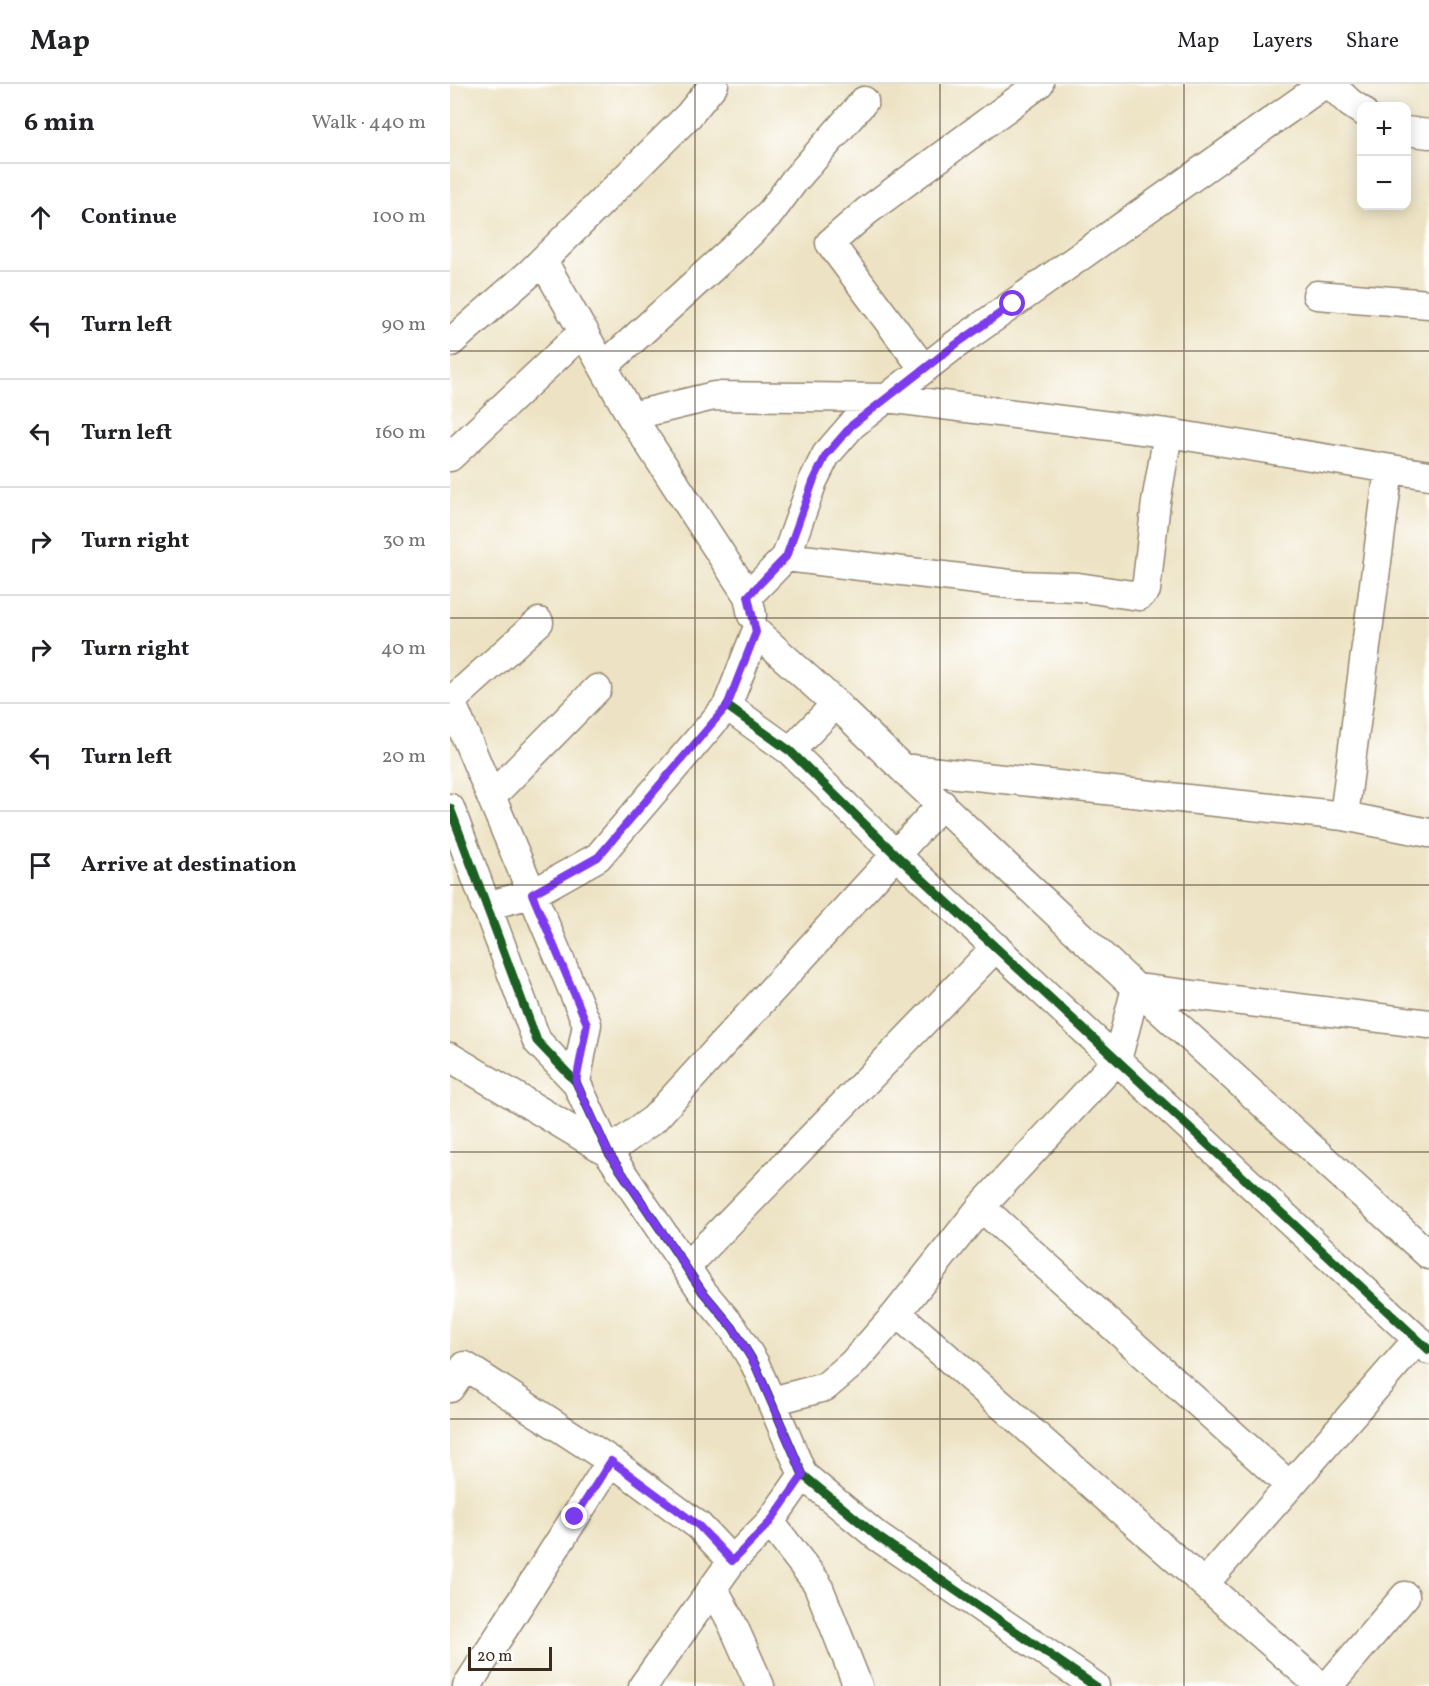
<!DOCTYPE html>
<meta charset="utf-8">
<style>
:root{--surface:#fff;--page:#f2f2f2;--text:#202124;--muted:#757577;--line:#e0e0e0}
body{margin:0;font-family:Vollkorn,serif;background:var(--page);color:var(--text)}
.controls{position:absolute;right:18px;top:18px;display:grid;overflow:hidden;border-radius:12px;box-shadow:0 3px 15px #0003}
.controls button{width:54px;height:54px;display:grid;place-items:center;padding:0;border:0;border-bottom:2px solid var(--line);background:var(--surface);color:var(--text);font:30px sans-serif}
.scale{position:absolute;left:18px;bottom:15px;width:84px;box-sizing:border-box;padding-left:6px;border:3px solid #3b2a1e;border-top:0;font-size:16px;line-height:21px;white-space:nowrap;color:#3b2a1e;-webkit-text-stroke:4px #fff;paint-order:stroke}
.stop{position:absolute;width:18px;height:18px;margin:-14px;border:4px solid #7c3aed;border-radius:50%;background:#fff}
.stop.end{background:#7c3aed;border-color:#fff;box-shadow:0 2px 6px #0008}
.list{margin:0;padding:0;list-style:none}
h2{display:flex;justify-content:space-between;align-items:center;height:78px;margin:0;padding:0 24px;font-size:26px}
h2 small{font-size:20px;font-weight:400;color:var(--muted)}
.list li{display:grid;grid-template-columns:39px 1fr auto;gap:18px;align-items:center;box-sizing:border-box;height:108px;padding:0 24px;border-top:2px solid var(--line)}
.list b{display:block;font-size:22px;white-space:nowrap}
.list em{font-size:20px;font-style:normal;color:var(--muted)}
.icon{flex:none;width:33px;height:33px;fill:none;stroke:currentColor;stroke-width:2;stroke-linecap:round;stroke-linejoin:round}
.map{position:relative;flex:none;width:979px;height:1602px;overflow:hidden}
header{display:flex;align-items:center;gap:36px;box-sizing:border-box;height:84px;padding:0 30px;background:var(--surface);border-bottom:2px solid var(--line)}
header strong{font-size:28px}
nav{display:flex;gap:33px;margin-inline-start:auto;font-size:21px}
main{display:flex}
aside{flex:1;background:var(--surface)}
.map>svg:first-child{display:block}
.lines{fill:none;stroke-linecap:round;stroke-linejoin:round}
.street-casing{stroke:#948671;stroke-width:31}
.street{stroke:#fff;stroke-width:28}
.cycleway-casing{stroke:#fff;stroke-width:13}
.cycleway{stroke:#1b5e20;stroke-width:9}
.route{stroke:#7c3aed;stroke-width:8}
.grid{fill:none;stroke:#3b2a1e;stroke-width:1.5;stroke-opacity:0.55}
</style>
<header>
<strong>Map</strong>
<nav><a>Map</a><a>Layers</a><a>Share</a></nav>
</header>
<main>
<aside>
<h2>6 min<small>Walk · 440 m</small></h2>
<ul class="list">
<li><svg class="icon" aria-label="ahead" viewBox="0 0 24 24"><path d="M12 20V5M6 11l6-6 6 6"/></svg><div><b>Continue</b></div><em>100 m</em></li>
<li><svg class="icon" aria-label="left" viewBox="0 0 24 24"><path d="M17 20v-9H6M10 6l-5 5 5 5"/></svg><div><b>Turn left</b></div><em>90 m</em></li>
<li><svg class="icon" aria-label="left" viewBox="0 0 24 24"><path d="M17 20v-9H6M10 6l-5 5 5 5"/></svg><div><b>Turn left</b></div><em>160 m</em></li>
<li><svg class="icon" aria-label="right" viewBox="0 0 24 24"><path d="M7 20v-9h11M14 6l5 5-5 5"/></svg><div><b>Turn right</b></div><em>30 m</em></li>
<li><svg class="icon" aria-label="right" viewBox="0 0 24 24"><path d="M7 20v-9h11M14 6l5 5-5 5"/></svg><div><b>Turn right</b></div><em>40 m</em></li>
<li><svg class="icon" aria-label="left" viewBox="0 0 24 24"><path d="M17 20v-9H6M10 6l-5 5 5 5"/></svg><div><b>Turn left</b></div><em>20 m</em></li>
<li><svg class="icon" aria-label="arrive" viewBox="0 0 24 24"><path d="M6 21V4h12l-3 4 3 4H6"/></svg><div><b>Arrive at destination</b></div></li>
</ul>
</aside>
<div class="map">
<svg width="979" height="1602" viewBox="0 0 979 1602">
<rect width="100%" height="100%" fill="#fff"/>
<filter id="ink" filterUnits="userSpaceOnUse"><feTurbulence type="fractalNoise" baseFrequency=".0167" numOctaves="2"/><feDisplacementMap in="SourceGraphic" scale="12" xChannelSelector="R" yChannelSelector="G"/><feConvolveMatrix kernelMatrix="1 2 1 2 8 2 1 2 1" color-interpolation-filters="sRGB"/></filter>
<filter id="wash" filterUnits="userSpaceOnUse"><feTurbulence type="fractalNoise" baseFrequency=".008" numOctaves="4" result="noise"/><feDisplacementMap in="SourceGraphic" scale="24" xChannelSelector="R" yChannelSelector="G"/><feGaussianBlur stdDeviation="1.35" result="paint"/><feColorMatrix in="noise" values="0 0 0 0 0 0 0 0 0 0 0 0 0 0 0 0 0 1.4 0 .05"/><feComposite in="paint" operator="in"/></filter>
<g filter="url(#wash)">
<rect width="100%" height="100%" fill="#ede3c4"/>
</g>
<g filter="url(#ink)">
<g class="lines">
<g class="street-casing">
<path id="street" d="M880,0L900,19L912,27
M956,47L979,50
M93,177L181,332L298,512L302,531
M867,211L979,220
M1,258L81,188L239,31L264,0
M153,283L295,154L321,128L344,97L414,17
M474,285L380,159L417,127L589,0
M181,332L264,312L437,314L724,350
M0,373L134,247
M336,473L363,397L376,371L402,341L505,261L874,0
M298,512L336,473L568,501L628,503L689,512L696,506L706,418L717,355L724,350L979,391
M0,615L137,940L126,998
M0,618L89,538
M277,622L340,667L445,770L979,1266
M340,667L386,620L452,684L894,732L979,749
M452,684L686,904L979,1171
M41,713L147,605
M0,724L87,957L126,998L158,1068L252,1207L283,1244L305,1280L353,1391L428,1453L645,1602
M894,732L939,385
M35,822L82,810L148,773L277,622L306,548L386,620
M0,973L158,1068
M158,1068L204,1035L492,720
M531,1123L840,1402
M236,1183L546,863
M447,1229L870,1602
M0,1304L15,1282L161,1377L249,1442L282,1477
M322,1317L375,1303L402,1280L447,1229L531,1123L667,976L686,904L979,940
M320,1438L367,1499L408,1602
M755,1499L968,1255
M263,1503L282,1539L310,1602
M17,1602L161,1377
M193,1602L282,1477L320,1438L353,1391
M878,1602L955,1512"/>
</g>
<use href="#street" class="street"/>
<g class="cycleway-casing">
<path id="cycleway" d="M277,622L340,667L445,770L979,1266
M0,724L87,957L126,998L158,1068L252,1207L283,1244L305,1280L353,1391L428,1453L645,1602"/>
</g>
<use href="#cycleway" class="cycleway"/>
</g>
</g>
<g class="lines" filter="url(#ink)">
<path class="route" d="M125,1433L161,1377L249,1442L282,1477L320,1438L353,1391L305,1281L283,1244L252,1207L158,1068L126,998L137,940L82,810L148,773L277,622L306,548L298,512L336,473L363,398L376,371L402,341L505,261L563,220"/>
</g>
<path class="grid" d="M245,0V1602M490,0V1602M734,0V1602M0,267H979M0,534H979M0,801H979M0,1068H979M0,1335H979"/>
</svg>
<div class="controls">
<button>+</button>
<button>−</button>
</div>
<div class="scale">20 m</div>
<div class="stop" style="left:563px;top:220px"></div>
<div class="stop end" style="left:125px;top:1433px"></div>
</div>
</main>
